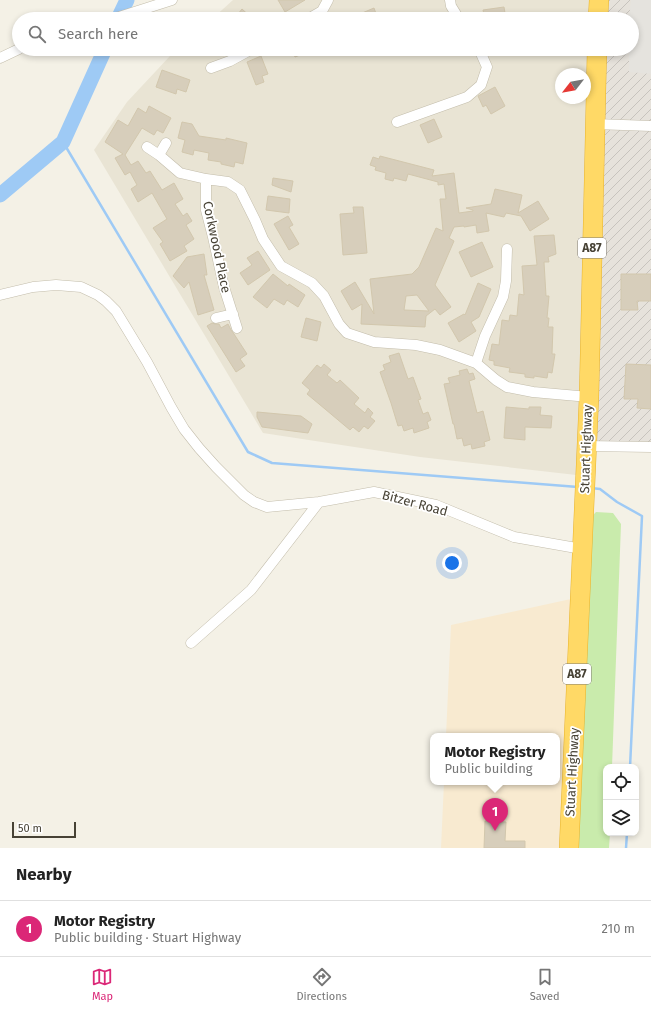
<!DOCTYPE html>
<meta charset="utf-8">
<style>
:root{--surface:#fff;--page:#f2f2f2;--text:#222;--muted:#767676;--line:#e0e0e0;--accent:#db2777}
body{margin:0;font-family:"Fira Sans",sans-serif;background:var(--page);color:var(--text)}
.controls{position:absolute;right:12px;bottom:12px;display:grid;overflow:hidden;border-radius:8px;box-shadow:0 2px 6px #0003}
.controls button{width:36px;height:36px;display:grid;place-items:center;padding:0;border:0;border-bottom:1px solid var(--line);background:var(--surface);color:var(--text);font:20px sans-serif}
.compass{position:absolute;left:555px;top:68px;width:36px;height:36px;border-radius:50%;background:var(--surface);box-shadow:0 2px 6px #0003;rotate:239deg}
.scale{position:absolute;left:12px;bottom:10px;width:64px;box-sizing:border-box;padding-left:4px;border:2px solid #474235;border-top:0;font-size:11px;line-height:14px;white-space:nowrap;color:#474235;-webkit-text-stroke:3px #fff;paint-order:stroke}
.you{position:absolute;left:452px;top:563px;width:14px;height:14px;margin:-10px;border:3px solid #fff;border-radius:50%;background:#1a73e8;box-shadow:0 0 0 6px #1a73e833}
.badge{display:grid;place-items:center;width:26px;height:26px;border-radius:50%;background:var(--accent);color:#fff;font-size:13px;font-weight:700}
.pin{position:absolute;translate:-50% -33px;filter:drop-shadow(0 1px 2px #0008)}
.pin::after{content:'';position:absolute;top:21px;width:14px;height:12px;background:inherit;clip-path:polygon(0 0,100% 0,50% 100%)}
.popup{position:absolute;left:430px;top:733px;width:130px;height:52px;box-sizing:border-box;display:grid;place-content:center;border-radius:8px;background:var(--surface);filter:drop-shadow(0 1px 3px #0005);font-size:13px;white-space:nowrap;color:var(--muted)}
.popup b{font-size:15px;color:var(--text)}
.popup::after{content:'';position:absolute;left:50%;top:100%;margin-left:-8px;border:8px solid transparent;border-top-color:var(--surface)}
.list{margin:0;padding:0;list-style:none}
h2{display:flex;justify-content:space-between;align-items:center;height:52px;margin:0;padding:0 16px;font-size:17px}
h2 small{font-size:13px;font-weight:400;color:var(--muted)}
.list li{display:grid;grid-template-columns:26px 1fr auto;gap:12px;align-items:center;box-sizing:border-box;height:56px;padding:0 16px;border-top:1px solid var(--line)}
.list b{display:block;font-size:15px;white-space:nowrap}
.list p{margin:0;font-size:13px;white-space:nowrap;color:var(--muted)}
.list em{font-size:13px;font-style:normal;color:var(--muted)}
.icon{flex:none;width:22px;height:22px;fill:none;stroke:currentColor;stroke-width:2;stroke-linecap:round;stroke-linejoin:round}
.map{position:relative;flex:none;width:651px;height:848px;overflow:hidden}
.search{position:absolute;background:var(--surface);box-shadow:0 2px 6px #0003;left:12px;right:12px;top:12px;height:44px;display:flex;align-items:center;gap:10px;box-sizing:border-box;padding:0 14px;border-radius:22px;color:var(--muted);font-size:15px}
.sheet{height:108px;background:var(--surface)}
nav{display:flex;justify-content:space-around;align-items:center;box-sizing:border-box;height:56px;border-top:1px solid var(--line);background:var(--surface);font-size:11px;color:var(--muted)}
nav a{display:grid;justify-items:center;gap:2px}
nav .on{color:var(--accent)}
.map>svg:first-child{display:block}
.residential{fill:#e9e4d4;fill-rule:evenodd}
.commercial{fill:#f8ead0}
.industrial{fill:url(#industrial-furrows)}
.green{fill:#c9ebac}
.parking{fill:#e5e3de}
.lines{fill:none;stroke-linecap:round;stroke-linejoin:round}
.stream{stroke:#9ecaf5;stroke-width:2.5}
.river{stroke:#9ecaf5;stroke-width:15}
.building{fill:#d7cebb;stroke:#d2c7ad;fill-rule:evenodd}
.street-casing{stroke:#c3bdab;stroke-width:11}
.highway-casing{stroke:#e8b32c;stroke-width:20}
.street{stroke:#fff;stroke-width:10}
.highway{stroke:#ffd966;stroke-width:19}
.labels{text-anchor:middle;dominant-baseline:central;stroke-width:3.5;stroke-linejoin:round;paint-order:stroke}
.shield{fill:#fff;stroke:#7e7b72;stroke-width:1}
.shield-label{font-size:12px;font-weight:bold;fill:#474235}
.street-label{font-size:13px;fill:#474235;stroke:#fff}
</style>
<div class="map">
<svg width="651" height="848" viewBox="0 0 651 848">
<defs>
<pattern id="industrial-furrows" width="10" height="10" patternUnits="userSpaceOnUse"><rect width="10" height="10" fill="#e6e2db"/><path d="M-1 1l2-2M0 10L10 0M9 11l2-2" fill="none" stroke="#c7c3bd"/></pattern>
</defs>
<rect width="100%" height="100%" fill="#f4f1e6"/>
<path class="residential" d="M233,0H599L598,19H212Z
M178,49H597L585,476L420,457L263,433L94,150L127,102L170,56ZM561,74H585V98H561Z"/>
<path class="commercial" d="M580,597L569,848H441L444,782H557V736H446L451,625Z"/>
<path class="industrial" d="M599,0H651V447L586,446L597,49H632V19H598Z"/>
<path class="green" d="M596,512L613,513L621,524L612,767H606V833H610L609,848H569L583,526Z"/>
<path class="parking" d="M631,0H651V74L629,72V49H632V19H629Z"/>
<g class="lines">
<path class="stream" d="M63,142L248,452L272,463L578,487
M591,488L600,489L617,502L642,516L630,767
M626,848L627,833"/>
<path class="river" d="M118,19L127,0
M0,195L63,142L105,49"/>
</g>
<path class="building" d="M278,0H305L285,12Z
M504,7L506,19H485L483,10Z
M374,8L378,19H348Z
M242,9L253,19H234Z
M292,49H315L295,57Z
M261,56L268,74L262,76L264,82L256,85L247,62Z
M162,70L190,80L186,92L177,89L176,94L156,87Z
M495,87L505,106L491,114L486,105L483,107L478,96Z
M149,106L171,118L163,133L157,130L154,135L142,128L125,155L131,165L138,161L146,173L150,171L162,190L174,183L183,199L175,204L183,216L187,213L192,221L186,225L194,239L184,246L187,251L170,261L160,244L163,242L153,228L167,219L152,193L138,202L131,189L137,185L130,172L125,175L115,158L123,154L105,142L118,120L128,126L138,108L146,113Z
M434,119L442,137L428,143L420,125Z
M182,122L192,124L199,136L226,140V138L247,143L243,164L235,162L234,167L221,164V162L208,160L209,153L194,150L193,155L182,152L185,140L178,138Z
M380,156L434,170L432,176L454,173L459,213L473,211V210L466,208L491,204L495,189L522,195L518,213L538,201L549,219L530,231L521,216L506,213L504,217L486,213L489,231L477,233L476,225L464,227V226L454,227L449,238L454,241L435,285L451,307L440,315L435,309L426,316L425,327L361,324L362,304L352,310L341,291L355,282L374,314L370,279L412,274L419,267L436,228L443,231L440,199H446L444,184L438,185V182L408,174L406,181L394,178L393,181L385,179L386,173L375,170L376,167L370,165L373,157L379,159ZM417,295L429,311L404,310L406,296Z
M273,178L293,181L291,192L272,185Z
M268,196L290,199L289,213L266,210Z
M353,207H363L367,253L343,255L340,214L354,213Z
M288,216L293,225L289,227L299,244L289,250L274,224Z
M554,235L556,254L548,257L549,262H544L546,296H549L547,318H549L548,327H553L552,354H555L552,373L548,372L547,378L534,376V378L525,377V374L509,372L510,368L494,365V361L489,360L492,344L499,345L502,320L509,321L510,315L517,316L519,294L524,295L522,266L537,265L534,236Z
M482,242L493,267L471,277L459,252Z
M258,251L270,270L248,285L240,273L252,265L247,258Z
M204,254L207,275H204L214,310L198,315L189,282L184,288L173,276L187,257Z
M273,274L288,286L289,284L305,295L298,307L287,300L284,305L274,299L267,308L253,297Z
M621,274H651V301H637L638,310H621Z
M478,283L491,289L479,317L471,322L476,331L459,342L448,323L464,314L465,315Z
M306,318L321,322L317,341L301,337Z
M212,323L215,324H219L221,328L228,324L231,330L234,334L247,354L240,359L245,366L236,372L207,326Z
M399,353L408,379L413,377L421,399L418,400L423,414L428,412L431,420L427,422L429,428L414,433L413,428L404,431L402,425L398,426L391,403L380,372L385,370L383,365L391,362L389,356Z
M324,364L331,370L327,375L337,383L340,380L359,398L354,404L365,413L368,408L373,413L370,417L375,421L368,429L364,426L359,432L353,427L350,430L325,409L307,394L310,390L302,383L317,365L321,368Z
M626,364L651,365V409L637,408L638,399H624Z
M467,369L469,374L473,373L475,379L469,381L477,413L483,411L490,440L484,442L485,446L472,449L471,444L464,446L462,438L457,439L454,424H453L444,384L450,383L448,378L460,375L459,371Z
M506,407L529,409V407H541L540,415L552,416L551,428L525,427V440L504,438Z
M257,412L301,416L312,424L308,433L262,427L257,417Z
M485,821L506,822L505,841H525V848H484Z"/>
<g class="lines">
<g class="street-casing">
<path id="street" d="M450,0L451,6L459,19
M106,19L119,17L172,0
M308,19L322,11L328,0
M0,58L19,49
M211,68L230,61L252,49
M397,122L467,97L481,85L487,67L479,49
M595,124L651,126
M147,147L159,155L180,173L206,179L228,182L240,190L255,220L263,239L281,266L312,283L324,296L339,324L347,333L374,342L416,345L440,350L476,363L496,380L507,387L533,392L589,397
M159,155L166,143
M206,179V210L213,237L224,287L237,328
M0,295L33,287L56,285L81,287L98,295L106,301L116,311L127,329L147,362L171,407L184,429L199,448L216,467L244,495L254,502L267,507L319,502L374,492L436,505L514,537L582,549
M216,318L233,314
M476,363L485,336L503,297L506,281L507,249
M586,446L651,447
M191,643L251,590L319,502"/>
</g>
<g class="highway-casing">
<path id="highway" d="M598,19L599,0
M569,848L589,397L597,49"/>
</g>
<use href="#street" class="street"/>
<use href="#highway" class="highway"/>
</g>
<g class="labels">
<g class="shield">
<rect x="578" y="238" width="28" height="20" rx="3"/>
<rect x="563" y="664" width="28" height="20" rx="3"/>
</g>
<g class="shield-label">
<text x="592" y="248">A87</text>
<text x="577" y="674">A87</text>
</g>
<g class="street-label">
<text transform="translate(217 247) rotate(78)">Corkwood Place</text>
<text transform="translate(586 449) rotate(-88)">Stuart Highway</text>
<text transform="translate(415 503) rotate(15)">Bitzer Road</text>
<text transform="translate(572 772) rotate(-87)">Stuart Highway</text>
</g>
</g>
</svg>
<div class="controls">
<button><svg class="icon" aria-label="locate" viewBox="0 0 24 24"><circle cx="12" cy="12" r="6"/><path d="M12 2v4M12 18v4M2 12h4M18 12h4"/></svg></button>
<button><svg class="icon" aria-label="layers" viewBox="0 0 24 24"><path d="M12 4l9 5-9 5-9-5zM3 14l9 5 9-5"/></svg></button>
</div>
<svg class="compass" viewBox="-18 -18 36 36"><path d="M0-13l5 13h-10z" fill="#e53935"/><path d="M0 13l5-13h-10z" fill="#767676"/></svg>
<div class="scale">50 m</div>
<div class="you"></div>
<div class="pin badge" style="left:495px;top:831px">1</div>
<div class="popup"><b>Motor Registry</b>Public building</div>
<div class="search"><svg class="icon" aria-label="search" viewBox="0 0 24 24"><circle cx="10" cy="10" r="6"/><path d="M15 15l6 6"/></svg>Search here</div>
</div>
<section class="sheet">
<h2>Nearby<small></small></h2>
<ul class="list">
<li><span class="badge">1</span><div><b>Motor Registry</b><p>Public building · Stuart Highway</p></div><em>210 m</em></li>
</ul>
</section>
<nav>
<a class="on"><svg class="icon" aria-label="map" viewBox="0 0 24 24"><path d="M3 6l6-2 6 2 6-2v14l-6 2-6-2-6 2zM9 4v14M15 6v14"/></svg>Map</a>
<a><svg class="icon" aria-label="directions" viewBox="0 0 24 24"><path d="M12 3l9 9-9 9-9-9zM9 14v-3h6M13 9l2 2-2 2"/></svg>Directions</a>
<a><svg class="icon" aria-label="saved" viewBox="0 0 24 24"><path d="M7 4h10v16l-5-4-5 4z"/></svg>Saved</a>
</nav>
